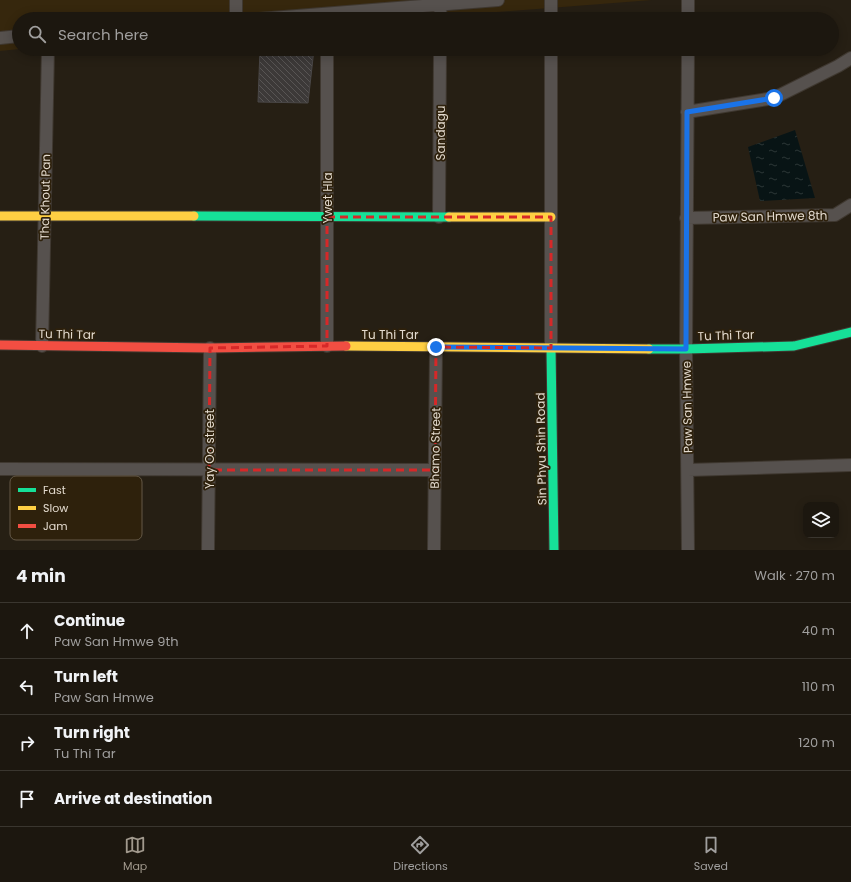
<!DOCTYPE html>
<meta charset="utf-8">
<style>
:root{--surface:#1c170f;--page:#29241d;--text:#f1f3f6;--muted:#a09f9e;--line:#3a362f;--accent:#a1998d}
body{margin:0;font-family:Poppins,sans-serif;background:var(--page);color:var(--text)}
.controls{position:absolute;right:12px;bottom:12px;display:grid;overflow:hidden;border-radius:8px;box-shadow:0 2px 10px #0003}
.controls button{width:36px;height:36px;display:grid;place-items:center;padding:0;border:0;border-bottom:1px solid var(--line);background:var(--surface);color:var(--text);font:20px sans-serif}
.stop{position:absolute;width:12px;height:12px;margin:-9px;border:3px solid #1a73e8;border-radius:50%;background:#fff}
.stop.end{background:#1a73e8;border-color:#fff;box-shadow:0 1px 4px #0008}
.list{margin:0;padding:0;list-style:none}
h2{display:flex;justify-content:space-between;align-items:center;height:52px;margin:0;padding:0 16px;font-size:17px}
h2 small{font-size:13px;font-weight:400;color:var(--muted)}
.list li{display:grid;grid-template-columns:26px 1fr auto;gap:12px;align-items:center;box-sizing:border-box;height:56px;padding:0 16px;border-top:1px solid var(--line)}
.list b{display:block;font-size:15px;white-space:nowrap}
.list p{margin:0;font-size:13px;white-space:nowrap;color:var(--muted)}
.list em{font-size:13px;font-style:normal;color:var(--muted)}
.icon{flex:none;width:22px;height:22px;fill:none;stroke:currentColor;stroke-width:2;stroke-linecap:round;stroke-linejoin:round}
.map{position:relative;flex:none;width:851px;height:550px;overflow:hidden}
.search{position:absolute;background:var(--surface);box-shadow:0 2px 10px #0003;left:12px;right:12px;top:12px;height:44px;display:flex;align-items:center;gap:10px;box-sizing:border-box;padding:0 14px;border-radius:22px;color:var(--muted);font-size:15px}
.sheet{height:276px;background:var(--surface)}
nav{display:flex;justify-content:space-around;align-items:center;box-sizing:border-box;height:56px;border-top:1px solid var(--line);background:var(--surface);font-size:11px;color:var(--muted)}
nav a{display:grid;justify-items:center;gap:2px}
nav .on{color:var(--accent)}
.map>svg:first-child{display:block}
.built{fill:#36270d}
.water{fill:url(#water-ripples)}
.building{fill:url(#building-back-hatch);stroke:#4a4747}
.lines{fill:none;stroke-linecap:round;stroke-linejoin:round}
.street-casing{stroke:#3f3830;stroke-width:14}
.fast-casing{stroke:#3f3830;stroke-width:11}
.slow-casing{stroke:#3f3830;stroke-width:11}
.jam-casing{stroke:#3f3830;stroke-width:11}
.street{stroke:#56514e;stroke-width:12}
.fast{stroke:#16e098;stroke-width:9}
.slow{stroke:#ffcf43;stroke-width:9}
.jam{stroke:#f24e42;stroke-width:9}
.route{stroke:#1a73e8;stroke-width:5}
.marked{fill:none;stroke:#d62828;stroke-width:3;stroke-dasharray:8 5;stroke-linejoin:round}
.labels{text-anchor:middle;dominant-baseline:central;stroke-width:3.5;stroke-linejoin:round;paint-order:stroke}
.street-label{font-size:12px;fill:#e3dace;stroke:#2e210c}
.key{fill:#2e210c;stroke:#645846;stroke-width:1}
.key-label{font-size:11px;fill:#e3dace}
</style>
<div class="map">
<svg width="851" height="550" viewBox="0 0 851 550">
<defs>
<pattern id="water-ripples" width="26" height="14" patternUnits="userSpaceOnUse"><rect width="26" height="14" fill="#081415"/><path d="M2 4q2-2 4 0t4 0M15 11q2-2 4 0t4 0" fill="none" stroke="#2c3636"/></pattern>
<pattern id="building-back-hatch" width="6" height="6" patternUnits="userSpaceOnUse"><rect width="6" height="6" fill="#3c3938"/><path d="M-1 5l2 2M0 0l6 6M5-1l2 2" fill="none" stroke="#585554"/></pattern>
</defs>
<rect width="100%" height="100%" fill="#261f14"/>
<path class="built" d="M0,0H652L407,19H19V49H20L0,51Z"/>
<path class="water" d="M795,130L815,198L760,201L748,147Z"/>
<path class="building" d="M260,49H314L308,103L258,102Z"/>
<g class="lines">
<g class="street-casing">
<path id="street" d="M236,19V0
M259,19L498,0
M440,19L441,0
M551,19V0
M688,19V0
M0,38L19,36
M551,49V348
M688,49L686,349L688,550
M687,112L774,98L838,66L851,58
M439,217L440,49
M686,218L835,215L851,205
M42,346L48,49
M327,346V49
M0,469L435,470
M688,470L851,465
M208,550L210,348
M434,550L436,347"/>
</g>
<g class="fast-casing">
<path id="fast" d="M194,216L449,217
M551,348L554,550
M649,349H686L794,346L851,332"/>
</g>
<g class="slow-casing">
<path id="slow" d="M0,216H194
M449,217H551
M346,346L649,349"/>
</g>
<g class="jam-casing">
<path id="jam" d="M0,345L210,348L346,346"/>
</g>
<use href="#street" class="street"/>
<use href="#fast" class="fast"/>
<use href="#slow" class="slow"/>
<use href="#jam" class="jam"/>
</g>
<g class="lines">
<path class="route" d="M436,347L686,349L687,112L774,98"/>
</g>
<path class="marked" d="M327,217H551V348L436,347L435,470H209L210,348L327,346Z"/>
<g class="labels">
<g class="street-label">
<text transform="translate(440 133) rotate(-90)">Sandagu</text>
<text transform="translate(45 197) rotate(-89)">Tha Khout Pan</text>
<text transform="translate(327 198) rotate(-90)">Ywet Hla</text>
<text transform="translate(770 216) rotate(-1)">Paw San Hmwe 8th</text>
<text transform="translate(67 334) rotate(1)">Tu Thi Tar</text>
<text x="390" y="334">Tu Thi Tar</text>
<text transform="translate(726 335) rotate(-2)">Tu Thi Tar</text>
<text transform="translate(687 407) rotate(-91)">Paw San Hmwe</text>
<text transform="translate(435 448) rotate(-89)">Bhamo Street</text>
<text transform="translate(209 449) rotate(-90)">Yay Oo street</text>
<text transform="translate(541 449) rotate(-91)">Sin Phyu Shin Road</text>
</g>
</g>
<rect x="10" y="476" width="132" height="64" rx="6" class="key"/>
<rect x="18" y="488" width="18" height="4" fill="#16e098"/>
<rect x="18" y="506" width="18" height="4" fill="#ffcf43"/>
<rect x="18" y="524" width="18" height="4" fill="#f24e42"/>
<g class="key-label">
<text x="43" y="494">Fast</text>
<text x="43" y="512">Slow</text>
<text x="43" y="530">Jam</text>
</g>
</svg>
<div class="controls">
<button><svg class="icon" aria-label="layers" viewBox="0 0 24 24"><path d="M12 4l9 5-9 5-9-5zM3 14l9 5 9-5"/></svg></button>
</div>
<div class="stop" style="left:774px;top:98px"></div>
<div class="stop end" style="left:436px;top:347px"></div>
<div class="search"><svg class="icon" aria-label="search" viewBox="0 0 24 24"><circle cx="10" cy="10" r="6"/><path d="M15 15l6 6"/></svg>Search here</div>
</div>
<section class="sheet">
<h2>4 min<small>Walk · 270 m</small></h2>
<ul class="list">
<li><svg class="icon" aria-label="ahead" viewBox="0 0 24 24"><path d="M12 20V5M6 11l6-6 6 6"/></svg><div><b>Continue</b><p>Paw San Hmwe 9th</p></div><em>40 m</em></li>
<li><svg class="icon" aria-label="left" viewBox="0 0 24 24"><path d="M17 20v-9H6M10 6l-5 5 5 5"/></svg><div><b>Turn left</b><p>Paw San Hmwe</p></div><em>110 m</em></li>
<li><svg class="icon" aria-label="right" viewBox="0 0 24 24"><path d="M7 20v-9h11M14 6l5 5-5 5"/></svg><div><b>Turn right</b><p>Tu Thi Tar</p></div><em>120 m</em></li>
<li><svg class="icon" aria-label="arrive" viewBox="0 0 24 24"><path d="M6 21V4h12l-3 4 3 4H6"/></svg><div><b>Arrive at destination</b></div></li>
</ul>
</section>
<nav>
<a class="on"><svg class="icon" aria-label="map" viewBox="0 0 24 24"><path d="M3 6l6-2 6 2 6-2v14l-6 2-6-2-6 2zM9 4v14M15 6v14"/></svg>Map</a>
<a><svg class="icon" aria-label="directions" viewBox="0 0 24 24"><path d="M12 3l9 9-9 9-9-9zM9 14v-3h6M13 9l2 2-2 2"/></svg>Directions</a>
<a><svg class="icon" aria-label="saved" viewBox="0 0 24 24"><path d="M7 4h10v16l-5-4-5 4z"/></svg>Saved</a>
</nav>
